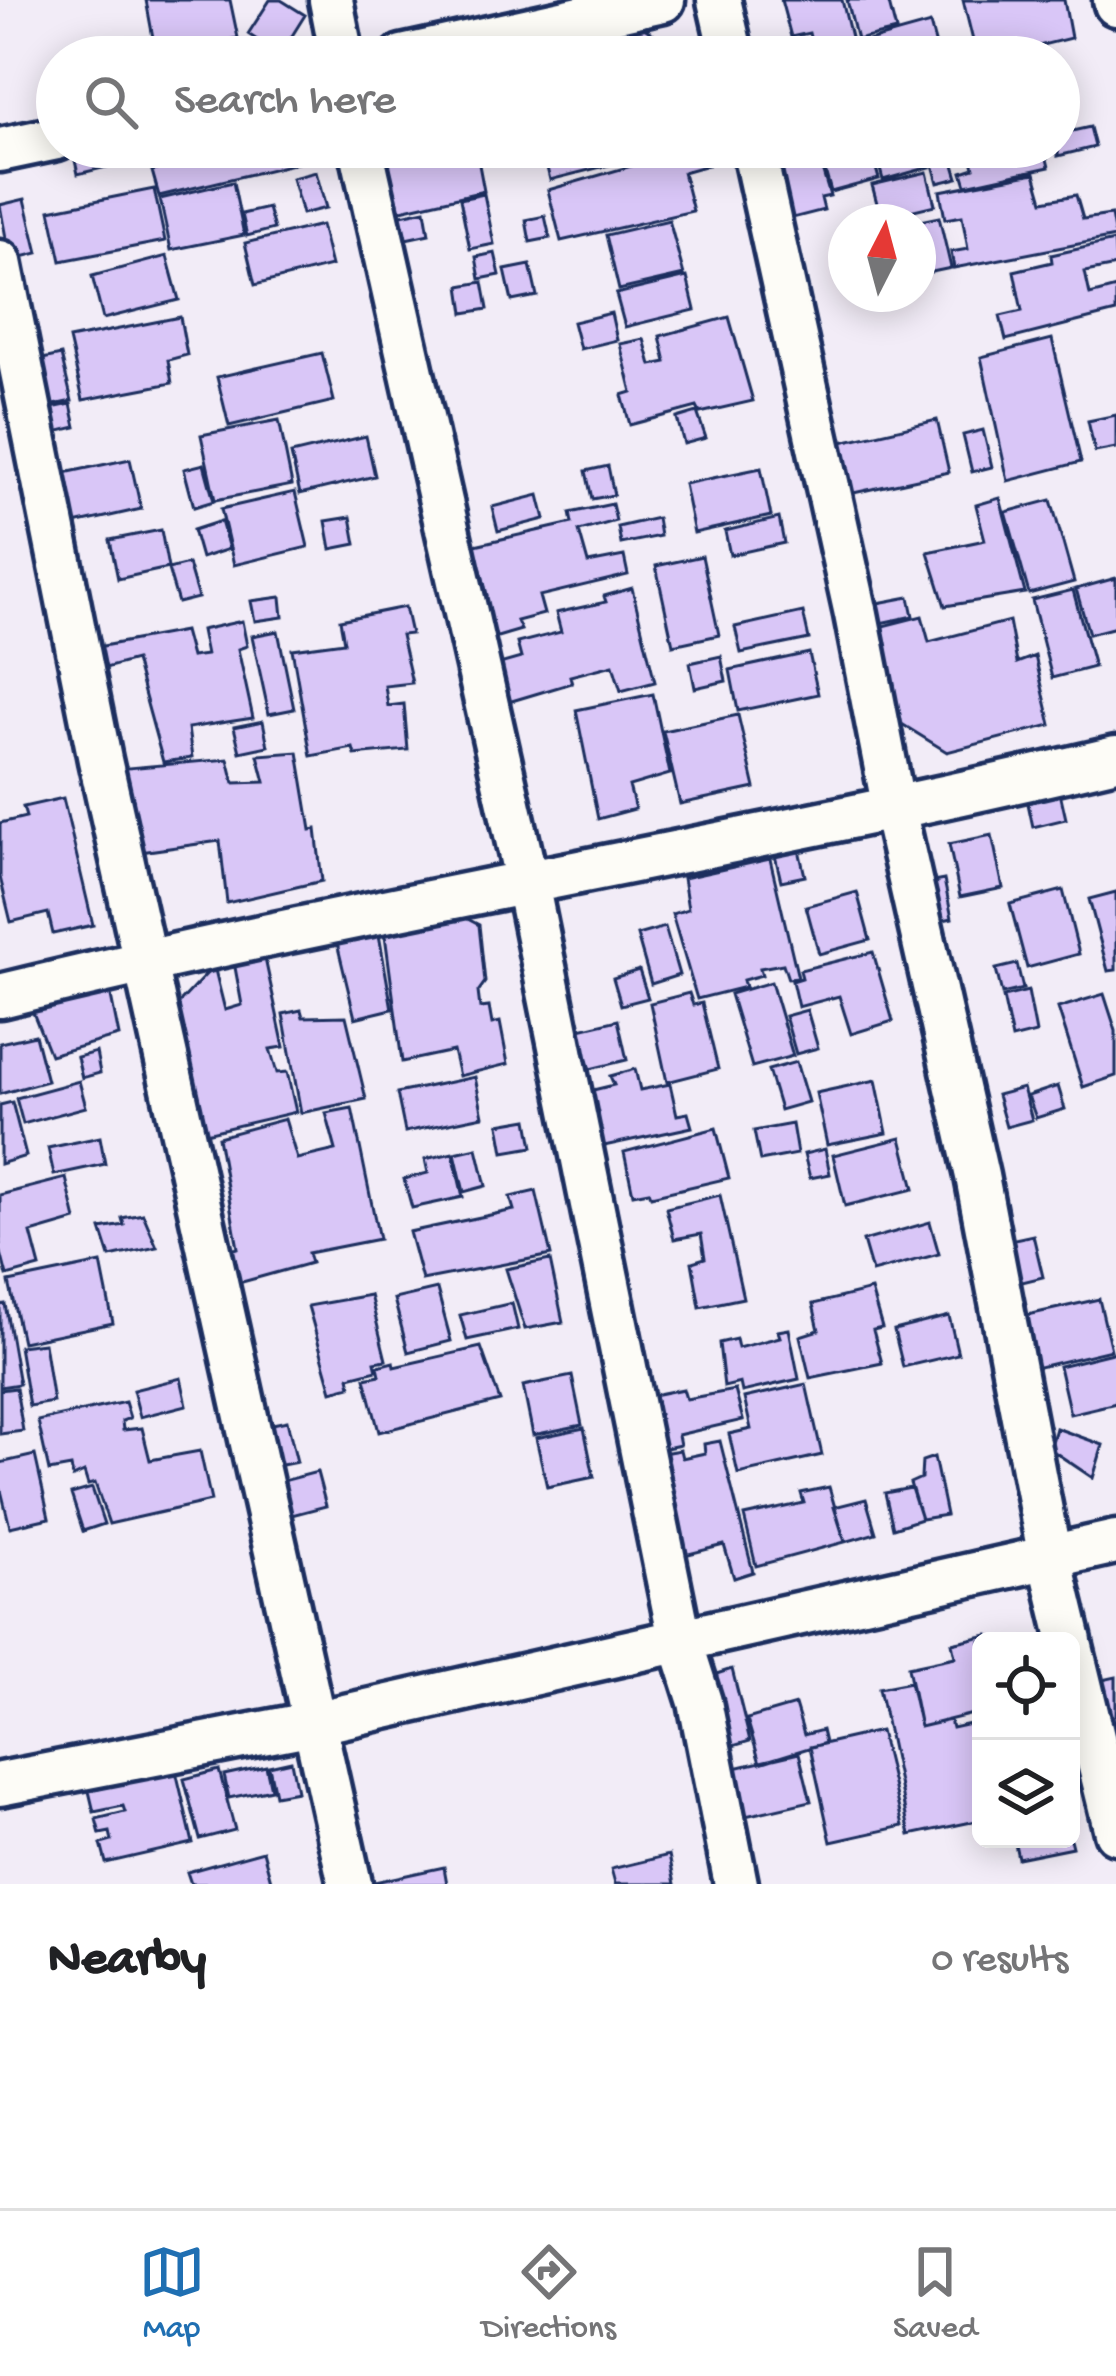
<!DOCTYPE html>
<style>
:root{--surface:#fff;--page:#f2f2f2;--text:#202124;--muted:#757577;--line:#e0e0e0;--accent:#1f6fb2}
body{margin:0;font-family:"Gochi Hand",sans-serif;background:var(--page);color:var(--text)}
.controls{position:absolute;right:36px;bottom:36px;display:grid;overflow:hidden;border-radius:18px;box-shadow:0 6px 30px #0003}
.controls button{width:108px;height:108px;display:grid;place-items:center;padding:0;border:0;border-bottom:3px solid var(--line);background:var(--surface);color:var(--text);font:60px sans-serif}
.compass{position:absolute;left:828px;top:204px;width:108px;height:108px;border-radius:50%;background:var(--surface);box-shadow:0 6px 30px #0003;rotate:6deg}
.list{margin:0;padding:0;list-style:none}
h2{display:flex;justify-content:space-between;align-items:center;height:156px;margin:0;padding:0 48px;font-size:51px}
h2 small{font-size:39px;font-weight:400;color:var(--muted)}
.icon{flex:none;width:66px;height:66px;fill:none;stroke:currentColor;stroke-width:2;stroke-linecap:round;stroke-linejoin:round}
.map{position:relative;flex:none;width:1116px;height:1884px;overflow:hidden}
.search{position:absolute;background:var(--surface);box-shadow:0 6px 30px #0003;left:36px;right:36px;top:36px;height:132px;display:flex;align-items:center;gap:30px;box-sizing:border-box;padding:0 42px;border-radius:66px;color:var(--muted);font-size:45px}
.sheet{height:324px;background:var(--surface)}
nav{display:flex;justify-content:space-around;align-items:center;box-sizing:border-box;height:168px;border-top:3px solid var(--line);background:var(--surface);font-size:33px;color:var(--muted)}
nav a{display:grid;justify-items:center;gap:6px}
nav .on{color:var(--accent)}
.map>svg:first-child{display:block}
.building{fill:#d9c6f7;stroke:#1b2f5e;stroke-width:3}
.lines{fill:none;stroke-linecap:round;stroke-linejoin:round}
.street-casing{stroke:#1b2f5e;stroke-width:51}
.street{stroke:#fdfcf7;stroke-width:42}
</style>
<div class="map">
<svg width="1116" height="1884" viewBox="0 0 1116 1884">
<rect width="100%" height="100%" fill="#f2ecf7"/>
<filter id="ink" filterUnits="userSpaceOnUse"><feTurbulence type="fractalNoise" baseFrequency=".00833" numOctaves="2"/><feDisplacementMap in="SourceGraphic" scale="24" xChannelSelector="R" yChannelSelector="G"/><feConvolveMatrix kernelMatrix="1 2 1 2 8 2 1 2 1" color-interpolation-filters="sRGB"/></filter>
<g filter="url(#ink)">
<path class="building" d="M146,0H230L238,38L156,54Z
M270,0H281L305,15L280,55L248,34Z
M781,0H842L855,54L815,57L809,33L791,37Z
M847,0H888L896,31L857,40Z
M963,0H1064L1071,38L1010,53L1011,57H977Z
M633,21L680,51L681,57H589L582,30Z
M930,24L939,57H862L858,44Z
M1090,127L1095,147L1058,156L1059,134Z
M72,147H150L152,156L78,174Z
M156,147H311L314,159L159,196L152,171L161,169Z
M370,147H448L451,160L477,154L484,191L384,214Z
M478,147H527L529,154L481,163Z
M542,147H617L621,162L550,180Z
M697,147H704L708,165L683,172L693,211L561,241L548,190Z
M870,147L879,179L831,192L822,160Z
M874,147H925L930,167L883,180Z
M969,147H1044L1049,167L966,185L962,172L974,168Z
M816,149L830,196L821,198L824,210L777,222L763,160Z
M950,151L958,178L938,183L931,157Z
M316,172L326,208L302,214L292,178Z
M927,172L935,205L881,218L872,185Z
M1035,173L1043,201L1076,195L1083,219L1111,215L1115,237L954,268L951,252L968,249L962,216L945,219L940,191Z
M233,182L244,235L171,250L160,199Z
M154,189L165,241L61,261L50,210Z
M484,194L494,244L470,249L460,199Z
M25,199L38,253L10,260L0,205Z
M268,208L274,229L247,236L242,214Z
M425,210L429,234L392,242L387,218Z
M545,216L550,238L530,242L526,220Z
M939,217L951,268L918,275V222H915Z
M669,220L684,275L619,290L606,235Z
M321,225L331,266L255,285L245,243Z
M1114,241L1116,266L1085,272L1090,295L1116,288V312L1006,340L1000,316L1022,311L1014,271L1052,262L1051,255Z
M495,253L500,275L480,279L476,257Z
M167,256L179,300L103,319L92,276Z
M530,265L537,296L512,301L505,270Z
M687,277L695,310L625,327L616,294Z
M483,282L488,309L464,313L460,286Z
M611,313L617,340L580,349L573,322Z
M180,317L187,355L168,360L172,383L83,400L69,339Z
M729,317L753,401L700,413L697,407L630,425L622,395L632,392L620,344L644,339L651,365L666,362L660,336Z
M1052,339L1081,462L1008,481L981,357Z
M322,353L334,401L229,426L217,377Z
M61,355L72,401L40,408L29,362Z
M71,404L76,427L47,434L42,410Z
M697,412L706,438L684,444L677,418Z
M1116,415V448L1095,452L1088,421Z
M279,420L292,485L215,500L201,435Z
M937,420L949,472L840,496L824,446Z
M983,430L992,467L972,472L963,435Z
M366,436L375,476L300,494L291,454Z
M130,459L141,509L66,526L55,475Z
M204,464L214,501L194,507L184,469Z
M608,466L614,495L592,499L586,471Z
M761,468L771,516L694,533L684,484Z
M295,492L308,547L234,565L221,509Z
M539,495L545,519L498,531L492,507Z
M1000,498L1025,593L945,606L928,552L985,540L976,505Z
M1051,500L1074,582L1029,594L1006,512Z
M612,504L616,521L579,531L588,563L624,556L628,575L539,596L544,614L517,621L521,630L477,643L472,600L487,595L481,570L468,574L462,548L572,523L570,513Z
M351,517L356,544L331,549L326,521Z
M657,518L660,536L621,544L618,527Z
M779,518L784,543L730,555L725,531Z
M221,521L229,549L201,558L193,530Z
M161,530L168,568L118,579L110,540Z
M702,556L719,635L673,645L656,566Z
M188,564L198,598L178,603L168,569Z
M1116,578V627L1089,634L1076,589Z
M632,588L655,682L621,691L613,665L570,676L572,683L505,703L496,665L521,658L517,643L561,632L556,613L606,602L604,596Z
M1073,590L1094,667L1052,678L1032,600Z
M281,597L283,617L255,621L251,601Z
M909,597L913,616L866,626L862,606Z
M405,607L411,634L401,635L412,683L385,686L388,706L404,704L408,750L355,755L353,748L311,756L292,649L344,642L340,620Z
M803,612L809,639L741,653L735,627Z
M922,616L929,642L1009,621L1017,663L1035,656L1051,725L947,752L884,713L863,631Z
M242,621L247,646L238,649L253,718L188,728L192,758L163,762L135,660L98,670L92,648L184,631L191,657L206,655L201,630Z
M278,631L294,709L269,714L252,636Z
M809,653L818,694L738,711L730,670Z
M721,656L726,681L695,688L690,663Z
M653,694L670,774L629,786L635,809L598,819L576,710Z
M738,715L755,788L680,804L663,731Z
M263,721L268,746L240,752L234,727Z
M298,752L311,830L316,829L322,881L227,903L220,841L133,853L116,769L228,759L234,783L265,782L258,755Z
M1057,779L1066,819L1033,827L1024,785Z
M63,798L93,925L53,934L48,913L11,922L0,877V823L26,817L23,807Z
M992,835L1003,888L960,897L949,844Z
M798,845L805,876L781,881L774,851Z
M770,859L798,978L788,979L783,964L760,968L762,975L743,980L745,987L697,999L672,914L688,909L683,878Z
M944,880L952,918L930,923L922,884Z
M1063,890L1079,954L1027,968L1010,904Z
M857,892L870,940L819,954L806,906Z
M1116,892V970L1108,971L1089,899Z
M460,915L479,925L485,982L478,992L480,1008L489,1007L492,1024L500,1022L508,1064L459,1076L453,1051L402,1062L385,935Z
M377,923L392,1009L355,1018L336,939Z
M665,927L679,975L651,984L637,935Z
M873,952L893,1021L851,1034L839,996L798,1007L792,981L802,978L800,970Z
M264,954L284,1047L270,1049L277,1073L287,1072L296,1112L193,1136L163,1020L214,966L225,1010L242,1005L234,962Z
M1017,964L1023,989L1002,994L996,969Z
M639,970L648,998L621,1005L613,978Z
M107,977L119,1036L50,1055L26,995Z
M771,982L793,1056L752,1067L730,994Z
M1028,991L1036,1033L1012,1039L1003,997Z
M689,993L693,1005L702,1003L718,1069L667,1082L650,1003Z
M1104,994L1116,1031V1076L1083,1087L1058,1008Z
M301,1010L303,1017L346,1016L366,1099L301,1113L283,1014Z
M807,1010L818,1048L796,1054L785,1016Z
M618,1020L627,1060L590,1069L583,1050L572,1053L567,1032Z
M35,1035L47,1081L0,1094V1043Z
M96,1052L100,1073L82,1078L77,1057Z
M796,1062L808,1102L780,1110L768,1070Z
M635,1069L640,1090L670,1084L677,1115L688,1113L692,1127L595,1148L585,1092L614,1085L610,1076Z
M475,1077L483,1116L405,1132L397,1093Z
M876,1080L887,1133L827,1145L816,1093Z
M79,1081L86,1107L23,1124L16,1098Z
M1058,1086L1065,1109L1036,1118L1028,1096Z
M1023,1088L1032,1120L1006,1127L997,1095Z
M12,1102L26,1156L0,1164V1105Z
M352,1108L379,1239L308,1253L311,1263L228,1286L219,1254L238,1248L218,1137L285,1119L297,1159L336,1150L326,1113Z
M528,1119L533,1147L504,1152L499,1124Z
M792,1124L797,1154L760,1161L754,1131Z
M716,1128L729,1178L651,1196L649,1191L633,1194L624,1152Z
M100,1137L105,1164L54,1175L48,1148Z
M901,1138L914,1189L845,1206L833,1155Z
M477,1148L486,1186L464,1192L455,1153Z
M825,1149L830,1174L810,1178L804,1154Z
M453,1153L463,1197L412,1208L404,1179L428,1173L425,1159Z
M66,1178L76,1220L31,1233L40,1267L7,1276L0,1249V1195Z
M536,1191L551,1255L422,1280L409,1232L514,1210L510,1197Z
M720,1195L743,1298L700,1307L692,1262L705,1258L701,1234L674,1239L666,1208Z
M143,1214L157,1247L110,1257L101,1229L124,1225L122,1218Z
M930,1222L939,1254L872,1272L863,1241Z
M1033,1235L1043,1277L1010,1285L1001,1242Z
M550,1260L563,1322L525,1329L506,1269Z
M101,1263L113,1323L22,1342L9,1282Z
M437,1289L451,1341L408,1352L394,1299Z
M871,1290L882,1328L873,1330L882,1363L810,1378L800,1336L819,1330L813,1304Z
M370,1295L386,1360L375,1362L377,1370L349,1377L351,1386L332,1391L308,1306Z
M1099,1299L1111,1350L1031,1369L1019,1317Z
M512,1303L518,1329L467,1340L460,1315Z
M5,1304L19,1384L0,1387V1305Z
M949,1316L958,1354L903,1367L894,1330Z
M789,1329L799,1379L742,1392L740,1383L724,1387L719,1343L736,1339L738,1348L780,1337L778,1331Z
M44,1343L53,1402L29,1406L19,1346Z
M481,1347L500,1401L379,1432L365,1378L380,1375L378,1366L393,1362L394,1367Z
M1116,1352V1403L1070,1414L1059,1366Z
M572,1376L582,1425L533,1435L523,1386Z
M181,1378L187,1405L140,1417L133,1390Z
M806,1384L822,1455L738,1474L729,1434L751,1429L744,1398Z
M16,1388L23,1431L0,1434V1390Z
M683,1389L686,1399L735,1390L743,1420L678,1435L680,1445L657,1450L648,1396Z
M125,1402L130,1418L122,1421L123,1430L142,1428L150,1460L200,1451L211,1501L109,1524L95,1483L88,1485L84,1472L73,1477L71,1467L49,1471L38,1421Z
M287,1421L297,1462L267,1468L258,1427Z
M584,1428L594,1477L547,1487L536,1438Z
M1056,1428L1103,1445L1093,1478L1050,1449Z
M720,1441L753,1572L734,1578L724,1545L677,1557L651,1455L680,1450L682,1458L705,1453L704,1444Z
M35,1455L49,1518L10,1527L0,1486V1463Z
M934,1457L946,1515L921,1519L910,1483L921,1478L922,1461Z
M317,1472L326,1506L288,1516L279,1482Z
M829,1487L845,1542L756,1566L744,1516L804,1503L801,1493Z
M92,1488L104,1524L83,1531L71,1494Z
M911,1488L921,1519L893,1528L885,1493Z
M866,1499L876,1533L845,1542L834,1507Z
M988,1635L989,1641H981V1712L920,1727L908,1667L955,1657L952,1643Z
M732,1669L750,1741L723,1749L701,1679Z
M1116,1677V1758L1089,1683Z
M910,1682L920,1727L950,1720L952,1728L979,1722L981,1820L910,1835L879,1688Z
M795,1705L804,1735L822,1730L825,1743L760,1763L747,1719Z
M880,1731L903,1826L831,1842L810,1747Z
M799,1753L811,1801L737,1818L726,1770Z
M291,1761L297,1791L275,1795L269,1766Z
M266,1766L271,1789L229,1798L224,1775Z
M219,1770L235,1830L200,1839L184,1779Z
M176,1771L193,1843L106,1863L101,1844L112,1841L110,1832L100,1834L96,1819L125,1812L123,1806L94,1812L89,1791Z
M1014,1839H1070L1072,1847L1018,1858Z
M263,1851L272,1884H191L187,1872Z
M669,1855L675,1884H615L611,1869Z
M444,1867L447,1884H365Z"/>
<g class="lines">
<g class="street-casing">
<path id="street" d="M331,0L342,57
M719,0L732,57
M1115,0L1116,4
M402,57L663,0
M361,147L527,883L680,1639L700,1702L736,1884
M753,147L856,614L894,809L977,1176L1050,1558L1070,1641
M0,150L57,138
M0,262L100,760L350,1884
M0,996C369,906 746,846 1116,758
M1071,1647L1116,1832
M0,1784L314,1723L1116,1542"/>
</g>
<use href="#street" class="street"/>
</g>
</g>
</svg>
<div class="controls">
<button><svg class="icon" aria-label="locate" viewBox="0 0 24 24"><circle cx="12" cy="12" r="6"/><path d="M12 2v4M12 18v4M2 12h4M18 12h4"/></svg></button>
<button><svg class="icon" aria-label="layers" viewBox="0 0 24 24"><path d="M12 4l9 5-9 5-9-5zM3 14l9 5 9-5"/></svg></button>
</div>
<svg class="compass" viewBox="-18 -18 36 36"><path d="M0-13l5 13h-10z" fill="#e53935"/><path d="M0 13l5-13h-10z" fill="#757577"/></svg>
<div class="search"><svg class="icon" aria-label="search" viewBox="0 0 24 24"><circle cx="10" cy="10" r="6"/><path d="M15 15l6 6"/></svg>Search here</div>
</div>
<section class="sheet">
<h2>Nearby<small>0 results</small></h2>
<ul class="list">
</ul>
</section>
<nav>
<a class="on"><svg class="icon" aria-label="map" viewBox="0 0 24 24"><path d="M3 6l6-2 6 2 6-2v14l-6 2-6-2-6 2zM9 4v14M15 6v14"/></svg>Map</a>
<a><svg class="icon" aria-label="directions" viewBox="0 0 24 24"><path d="M12 3l9 9-9 9-9-9zM9 14v-3h6M13 9l2 2-2 2"/></svg>Directions</a>
<a><svg class="icon" aria-label="saved" viewBox="0 0 24 24"><path d="M7 4h10v16l-5-4-5 4z"/></svg>Saved</a>
</nav>
